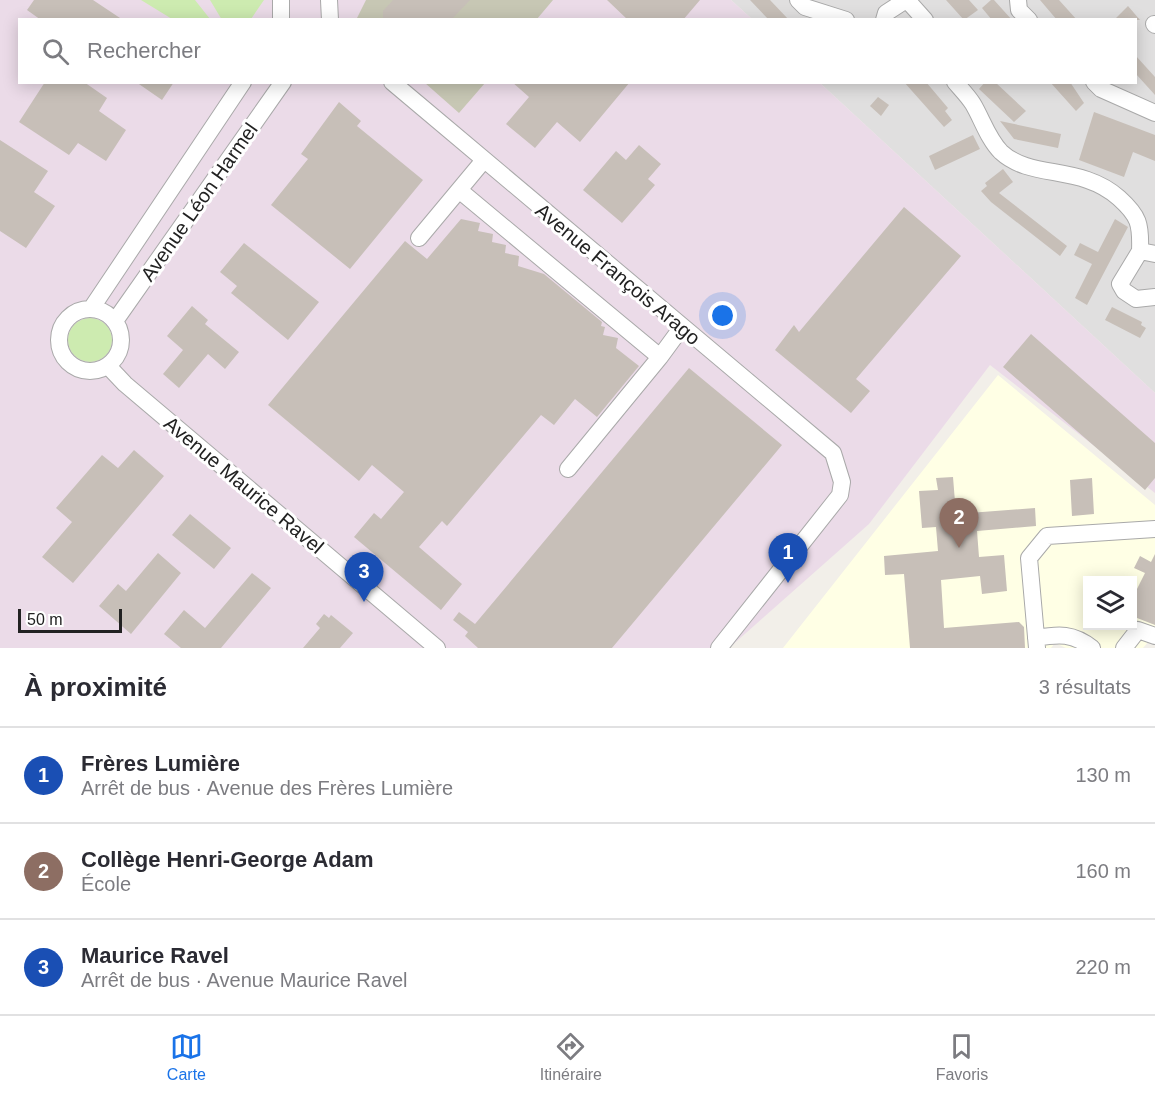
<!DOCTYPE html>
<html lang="fr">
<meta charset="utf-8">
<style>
:root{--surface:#fff;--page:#f2f2f3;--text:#2b2b33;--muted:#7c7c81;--line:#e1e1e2;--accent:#1a73e8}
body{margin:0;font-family:Helvetica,sans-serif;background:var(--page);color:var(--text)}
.controls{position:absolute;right:18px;bottom:18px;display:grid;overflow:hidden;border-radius:0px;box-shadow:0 3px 15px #0003}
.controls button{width:54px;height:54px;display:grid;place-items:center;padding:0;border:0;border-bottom:2px solid var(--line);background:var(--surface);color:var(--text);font:30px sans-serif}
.scale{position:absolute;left:18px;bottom:15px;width:104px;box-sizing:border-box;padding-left:6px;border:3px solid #222;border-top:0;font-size:16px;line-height:21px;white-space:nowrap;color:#222;-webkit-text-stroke:4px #fff;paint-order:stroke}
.you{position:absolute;left:723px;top:316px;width:21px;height:21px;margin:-15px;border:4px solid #fff;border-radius:50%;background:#1a73e8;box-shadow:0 0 0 9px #1a73e833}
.badge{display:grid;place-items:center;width:39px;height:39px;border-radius:50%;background:var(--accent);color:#fff;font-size:20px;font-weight:700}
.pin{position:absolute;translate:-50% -50px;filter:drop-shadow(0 2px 3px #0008)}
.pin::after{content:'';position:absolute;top:32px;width:21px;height:18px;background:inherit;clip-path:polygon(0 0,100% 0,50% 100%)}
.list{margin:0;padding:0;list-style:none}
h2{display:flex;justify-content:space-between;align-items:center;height:78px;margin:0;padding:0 24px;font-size:26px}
h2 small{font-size:20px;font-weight:400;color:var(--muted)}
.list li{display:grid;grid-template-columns:39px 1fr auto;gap:18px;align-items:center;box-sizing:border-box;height:96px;padding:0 24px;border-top:2px solid var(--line)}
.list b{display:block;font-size:22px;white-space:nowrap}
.list p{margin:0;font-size:20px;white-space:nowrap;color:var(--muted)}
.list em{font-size:20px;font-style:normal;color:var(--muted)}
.icon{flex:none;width:33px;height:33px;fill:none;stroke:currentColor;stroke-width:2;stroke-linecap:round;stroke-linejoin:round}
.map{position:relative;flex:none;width:1155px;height:648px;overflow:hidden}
.search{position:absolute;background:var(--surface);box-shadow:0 3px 15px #0003;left:18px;right:18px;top:18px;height:66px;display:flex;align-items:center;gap:15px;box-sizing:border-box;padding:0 21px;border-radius:0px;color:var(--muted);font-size:22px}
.sheet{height:366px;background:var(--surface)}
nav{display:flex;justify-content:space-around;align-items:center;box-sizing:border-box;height:84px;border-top:2px solid var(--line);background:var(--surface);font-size:16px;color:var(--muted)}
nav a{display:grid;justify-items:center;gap:3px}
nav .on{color:var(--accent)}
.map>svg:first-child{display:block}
.residential{fill:#e0dfdf}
.industrial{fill:#ebdbe8}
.education{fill:#ffffe5;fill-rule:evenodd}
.construction{fill:#c7c7b4}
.grass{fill:#cdebb0}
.building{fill:#c7bfb8}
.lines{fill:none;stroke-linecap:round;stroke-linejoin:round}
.minor-casing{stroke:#a9a9a9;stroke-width:18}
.minor{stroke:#fff;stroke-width:16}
.labels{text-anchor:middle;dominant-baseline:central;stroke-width:6;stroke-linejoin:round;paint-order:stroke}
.street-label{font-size:20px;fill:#222;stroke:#fff}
</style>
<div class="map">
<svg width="1155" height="648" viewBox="0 0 1155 648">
<rect width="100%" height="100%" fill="#f2efe9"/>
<path class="residential" d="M731,0H1155V393L820,83L1136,82V20L752,19Z"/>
<path class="industrial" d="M0,0H731L752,19L20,20V82L820,83L1155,393V493L990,365L869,524L729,648H0Z"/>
<path class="education" d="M998,375L1155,505V643L1149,641L1143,648H1066L1055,643L1051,648H783ZM1088,580H1132V626H1088Z"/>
<path class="construction" d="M366,0H553L537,19L356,20Z
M425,83H485L459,113Z"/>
<path class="grass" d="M141,0H195L210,19H172Z
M210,0H264L251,19L222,20Z
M68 340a22 22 0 1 1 44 0a22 22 0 1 1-44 0Z"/>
<path class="building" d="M34,0H93L123,20H41L27,10Z
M393,0H470L451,20H383V11Z
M607,0H700L683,20H628Z
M750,0H770L789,20H769Z
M946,0H969L978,10L964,20Z
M991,0H994L1012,20H992L982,8Z
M1040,0H1059L1077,20H1057Z
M1128,6L1140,20H1114Z
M1136,56L1155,77V95L1136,74Z
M45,82H84L107,98L99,111L126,130L106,161L78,143L69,155L19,122Z
M136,82H174L162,100Z
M512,82H630L580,142L557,122L535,148L506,124L529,97Z
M904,82H926L948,108L945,111L952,120L944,127Z
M985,82H995L1026,111L1014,122L979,89Z
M1050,82H1070L1084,103L1076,111Z
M878,97L889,105L881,116L870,106Z
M339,102L361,121L357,126L423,180L350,269L271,205L308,159L301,154Z
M1094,112L1155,135V161L1133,152L1124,177L1079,160Z
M1000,121L1061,134L1058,148L1014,139Z
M973,135L980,149L935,170L929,156Z
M0,140L48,171L34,192L55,206L26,248L0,231Z
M639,145L661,164L648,179L655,185L622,223L583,190L616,151L626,160Z
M1003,169L1013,182L999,193L1067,246L1060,256L991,202L981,191L987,186L985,183Z
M904,207L961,256L856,379L870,391L851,413L775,350L794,325L799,332Z
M461,219L480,223L478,231L493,234L492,242L506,245L505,253L519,256L518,266L544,274L602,322L601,326L605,327L603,335L618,338L616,348L639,366L597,417L575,399L554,425L541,415L447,526L442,521L419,547L462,584L441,610L354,537L374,513L381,519L404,492L372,465L359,481L268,405L405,241L427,259Z
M1115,219L1128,227L1087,305L1075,298L1092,264L1074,255L1080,243L1098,252Z
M244,243L319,302L288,340L231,293L237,286L220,272Z
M192,306L208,320L205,324L239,352L225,369L208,354L179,388L163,374L183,350L167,336Z
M1112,307L1142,322L1141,325L1146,328L1140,338L1105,320Z
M1031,334L1155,443V478L1145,490L1003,367Z
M689,368L782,445L612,648H478L465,636L468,632L453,620L459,612L475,624Z
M134,450L164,476L73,583L42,557L72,522L56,508L102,455L118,468Z
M953,477L956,514L1035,508L1036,526L977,531L979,557L1004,555L1007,591L982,594L980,576L941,580L944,628L1019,622L1024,627L1025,648H910L904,574L885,575L884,556L938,551L936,527L922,528L919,491L938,490L936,478Z
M1092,478L1094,514L1072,516L1070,480Z
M190,514L231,548L214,569L172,535Z
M158,553L181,573L131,634L99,606L118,584L126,591Z
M1155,554V625L1132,616V599L1145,573L1134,568L1140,556L1151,562Z
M252,573L271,588L221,648H181L164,634L184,610L205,628Z
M324,614L329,618L331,615L353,633L340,648H303L320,628L316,624Z"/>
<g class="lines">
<g class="minor-casing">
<path id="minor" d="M329,0L330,20
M798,0L805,7L846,20
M907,0L925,20
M1018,0L1019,10L1029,20
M281,20V0
M884,20L886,13L906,0
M1154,24L1155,25
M392,82L833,453L842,482L840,495L719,648
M955,82C961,89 968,96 973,104C982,119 988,139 1001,152C1031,180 1081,164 1119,198C1139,216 1141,224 1140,251
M1094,82L1101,89L1155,113
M459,190L660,357L682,327
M419,238L484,160
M1155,254L1140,251L1120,284L1124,291L1136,299L1155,297
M59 340a31 31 0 1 1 62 0a31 31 0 1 1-62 0Z
M91,309L243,82
M115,321L283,82
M108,366L125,384L437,648
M568,469L660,357
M1036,638C1059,634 1073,633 1092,648
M1037,648L1029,558L1047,536L1155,529
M1124,648L1138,630L1155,636"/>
</g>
<use href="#minor" class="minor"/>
</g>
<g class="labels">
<g class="street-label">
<text transform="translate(199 202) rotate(-55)">Avenue Léon Harmel</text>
<text transform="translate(618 274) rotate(40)">Avenue François Arago</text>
<text transform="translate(244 485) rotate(40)">Avenue Maurice Ravel</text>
</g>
</g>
</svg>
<div class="controls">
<button><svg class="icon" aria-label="layers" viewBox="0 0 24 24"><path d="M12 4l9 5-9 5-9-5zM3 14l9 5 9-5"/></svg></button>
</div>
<div class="scale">50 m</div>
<div class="you"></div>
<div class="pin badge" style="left:788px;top:583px;background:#1a4fb4">1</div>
<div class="pin badge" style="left:959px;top:548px;background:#8d6e63">2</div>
<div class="pin badge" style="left:364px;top:602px;background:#1a4fb4">3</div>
<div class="search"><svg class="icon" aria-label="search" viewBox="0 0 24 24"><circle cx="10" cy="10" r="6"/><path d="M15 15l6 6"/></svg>Rechercher</div>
</div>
<section class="sheet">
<h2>À proximité<small>3 résultats</small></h2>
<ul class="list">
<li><span class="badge" style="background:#1a4fb4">1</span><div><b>Frères Lumière</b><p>Arrêt de bus · Avenue des Frères Lumière</p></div><em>130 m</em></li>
<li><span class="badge" style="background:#8d6e63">2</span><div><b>Collège Henri-George Adam</b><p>École</p></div><em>160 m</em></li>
<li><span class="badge" style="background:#1a4fb4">3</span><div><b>Maurice Ravel</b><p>Arrêt de bus · Avenue Maurice Ravel</p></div><em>220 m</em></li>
</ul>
</section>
<nav>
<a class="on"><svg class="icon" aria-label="map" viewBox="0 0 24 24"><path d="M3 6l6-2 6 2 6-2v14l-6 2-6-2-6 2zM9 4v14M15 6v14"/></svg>Carte</a>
<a><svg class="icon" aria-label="directions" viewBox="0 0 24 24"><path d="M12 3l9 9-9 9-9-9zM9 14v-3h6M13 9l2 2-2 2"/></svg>Itinéraire</a>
<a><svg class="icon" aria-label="saved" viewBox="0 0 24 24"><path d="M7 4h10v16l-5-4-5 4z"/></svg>Favoris</a>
</nav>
